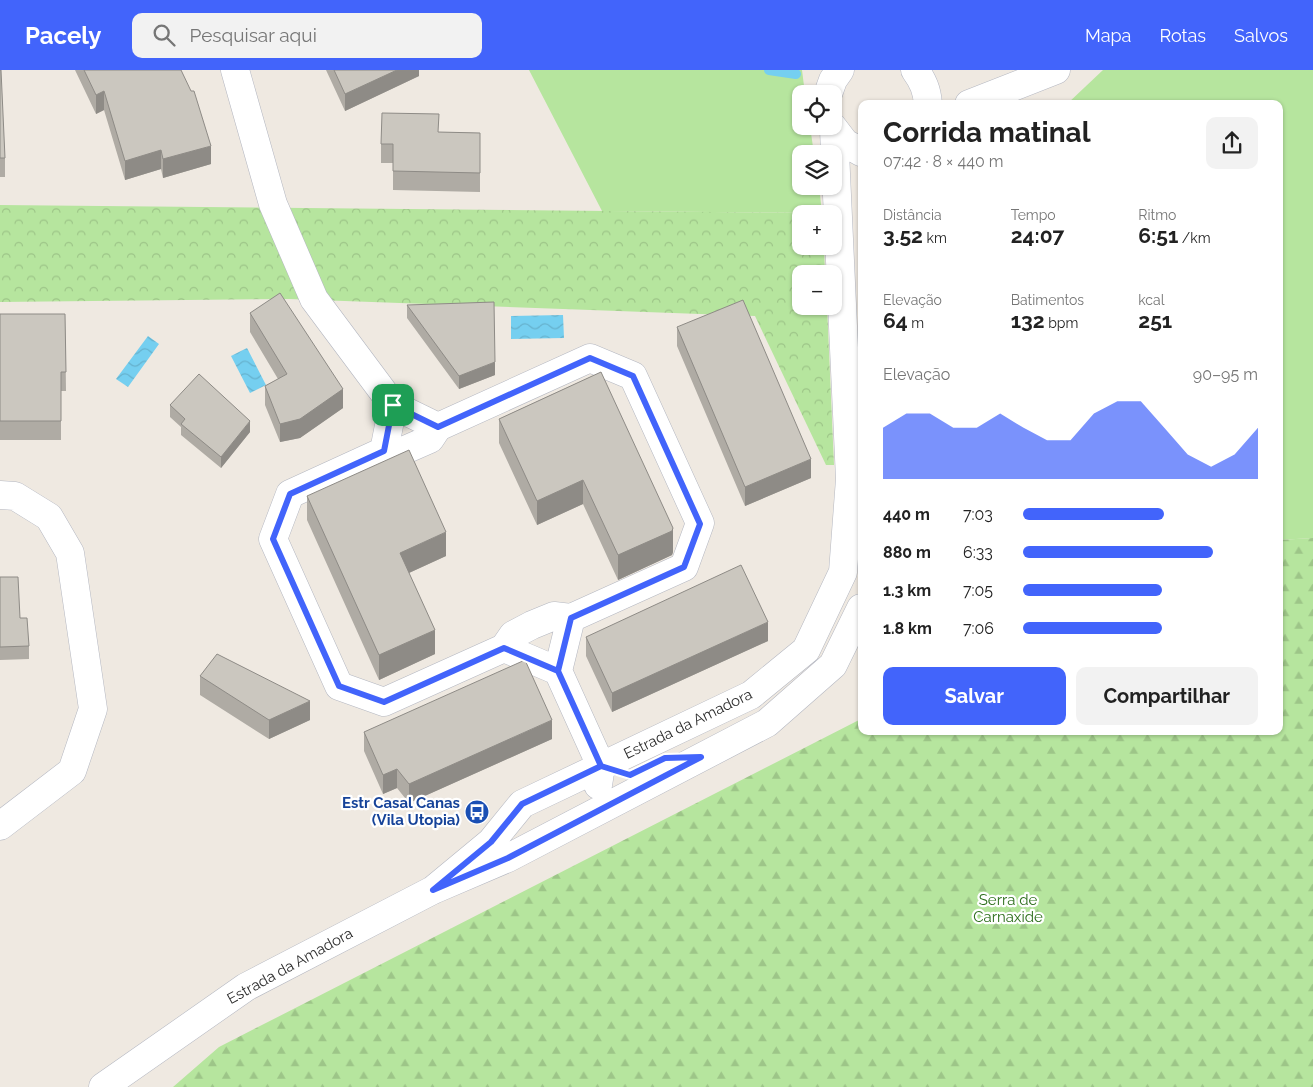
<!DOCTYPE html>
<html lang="pt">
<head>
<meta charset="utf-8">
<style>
	:root { --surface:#fff; --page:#f2f2f2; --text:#222; --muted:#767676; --accent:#4264fb }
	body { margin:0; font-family:Raleway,sans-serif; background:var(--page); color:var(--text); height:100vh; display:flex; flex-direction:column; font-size:19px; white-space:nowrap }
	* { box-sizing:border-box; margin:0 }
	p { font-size:16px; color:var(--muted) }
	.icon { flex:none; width:28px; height:28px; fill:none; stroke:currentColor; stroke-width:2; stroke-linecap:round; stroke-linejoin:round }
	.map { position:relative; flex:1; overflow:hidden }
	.details { position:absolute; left:858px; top:30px; width:425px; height:635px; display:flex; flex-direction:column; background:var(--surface); border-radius:10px; box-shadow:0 1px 4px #0004 }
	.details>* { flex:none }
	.controls { position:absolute; left:792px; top:15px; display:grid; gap:10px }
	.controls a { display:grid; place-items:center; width:50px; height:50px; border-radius:10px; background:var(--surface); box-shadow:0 1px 4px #0004; font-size:25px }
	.pin { position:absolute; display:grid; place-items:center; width:42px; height:42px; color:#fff; margin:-21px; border-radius:10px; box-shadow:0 2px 8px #0006 }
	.round { display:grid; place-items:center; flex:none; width:52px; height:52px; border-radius:10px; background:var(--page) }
	.headline { display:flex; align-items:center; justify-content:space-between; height:85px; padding:0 25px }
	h1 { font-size:28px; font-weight:700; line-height:38px }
	.stats { display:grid; grid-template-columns:repeat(3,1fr); gap:8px; height:85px; padding:5px 25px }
	.stats div { display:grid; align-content:center }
	.stats b { font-size:21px; font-weight:700 }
	.stats small { font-size:14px; font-weight:400 }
	.stats p { font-size:14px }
	.chart { height:140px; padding:10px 25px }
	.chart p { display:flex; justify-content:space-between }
	.chart svg { width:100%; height:90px; margin-top:5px; fill:var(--accent); opacity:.7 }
	.action { display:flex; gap:10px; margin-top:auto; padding:10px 25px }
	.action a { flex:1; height:58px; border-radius:10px; background:var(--accent); color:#fff; font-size:20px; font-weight:700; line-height:58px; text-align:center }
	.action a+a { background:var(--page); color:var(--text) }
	ul { padding:0 25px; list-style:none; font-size:16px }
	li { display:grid; grid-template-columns:80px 60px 1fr; align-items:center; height:38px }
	li i { height:12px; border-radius:6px; background:var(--accent) }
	header { display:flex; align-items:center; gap:30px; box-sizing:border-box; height:70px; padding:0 25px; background:var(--accent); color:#fff }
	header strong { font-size:24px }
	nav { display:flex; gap:28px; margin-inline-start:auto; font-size:18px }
	.search { width:350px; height:45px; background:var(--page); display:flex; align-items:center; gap:12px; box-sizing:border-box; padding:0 18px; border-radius:10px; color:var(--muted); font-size:19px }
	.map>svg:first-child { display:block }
	.grass { fill:#b6e59e }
	.forest { fill:url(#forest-firs) }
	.park { fill:url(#park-crowns) }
	.water { fill:url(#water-waves) }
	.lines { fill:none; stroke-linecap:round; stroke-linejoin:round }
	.stream { stroke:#75cff0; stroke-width:10 }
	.minor-casing { stroke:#b4b7c1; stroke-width:29 }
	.minor { stroke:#fff; stroke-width:28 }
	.wall { fill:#afaba4 }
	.shaded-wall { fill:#8e8b86 }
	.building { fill:#cbc7bf; stroke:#8e8b86 }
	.route-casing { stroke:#fff; stroke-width:10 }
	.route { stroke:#4264fb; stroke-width:6 }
	.labels { text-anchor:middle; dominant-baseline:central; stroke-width:4.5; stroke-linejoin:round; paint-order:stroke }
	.street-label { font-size:15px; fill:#2e2e2e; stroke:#fff }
	.transit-label { font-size:15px; font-weight:bold; fill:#164399; stroke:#fff; text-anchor:end }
	.park-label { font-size:15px; fill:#2c6e1b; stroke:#fff }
</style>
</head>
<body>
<header>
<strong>Pacely</strong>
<div class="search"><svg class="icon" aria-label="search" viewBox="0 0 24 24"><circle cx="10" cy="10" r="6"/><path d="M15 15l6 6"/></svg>Pesquisar aqui</div>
<nav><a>Mapa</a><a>Rotas</a><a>Salvos</a></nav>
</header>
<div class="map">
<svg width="1313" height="1017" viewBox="0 0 1313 1017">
	<defs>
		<pattern id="forest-firs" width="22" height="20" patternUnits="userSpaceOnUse" patternTransform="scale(1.25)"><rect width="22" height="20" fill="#b6e59e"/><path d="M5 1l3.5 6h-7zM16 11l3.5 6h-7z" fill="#9dc588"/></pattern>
		<pattern id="park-crowns" width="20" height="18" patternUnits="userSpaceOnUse" patternTransform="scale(1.25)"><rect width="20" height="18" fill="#b6e59e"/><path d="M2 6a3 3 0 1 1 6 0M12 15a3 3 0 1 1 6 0" fill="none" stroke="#9dc588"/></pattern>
		<pattern id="water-waves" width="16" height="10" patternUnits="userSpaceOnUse" patternTransform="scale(1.25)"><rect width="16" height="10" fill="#75cff0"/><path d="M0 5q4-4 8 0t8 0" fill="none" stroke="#66b2ce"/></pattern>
	</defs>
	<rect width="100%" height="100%" fill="#efe9e1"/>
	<path class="grass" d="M529,0H802L805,24H801V56H810L814,84H801V116H819L822,143L602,141Z
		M1103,0H1313V468L1279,470V34H1067Z"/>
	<path class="forest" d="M1313,468V1017H173L219,977L859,650L861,647V661H1279V470Z"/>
	<path class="park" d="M0,135L822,143L801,144V176H824L825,204H801V236H827L834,395H826L755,246L289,229L0,232Z"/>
	<path class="water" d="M563,245L564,268L511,269V246Z
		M148,266L159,274L128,317L116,309Z
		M247,278L266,315L250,323L231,286Z"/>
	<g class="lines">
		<path class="stream" d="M769,0L796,4"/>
		<defs>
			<path id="minor" d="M235,0L273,134L314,229L393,335L438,357
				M915,0C923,11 927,20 928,34
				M828,24L833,10L840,0
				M969,34L1056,0
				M832,56L845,73L861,82
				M590,288L633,306L700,453L684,497L571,548L554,546L532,555L513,565L504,578L384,632L339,616L273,469L290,424L384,381L398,383L430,369L438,357Z
				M384,381L393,335
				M0,425L15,426L49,447L70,483L93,639L72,701L0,756
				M571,548L558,601L601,696L598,715
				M504,578L558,601
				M433,820L491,772L522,734L751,625L806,580L843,502L850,409L834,60
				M103,1017L246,917L433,820L508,788L767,653L833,595L861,538"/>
		</defs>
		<use href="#minor" class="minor-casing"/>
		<use href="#minor" class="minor"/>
	</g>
	<path class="wall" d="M0,0L5,88V107H0Z
		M75,0H181L211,94L163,108L161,99L125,110L104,40L96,44Z
		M326,0H419V6L345,41Z
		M439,62L480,63V122L393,120V93H381V74Z
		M407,235L495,305L459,319L407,248Z
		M250,243L343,338L300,368L280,372L265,335V316L278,309L250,262Z
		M0,244H65L66,321H61V370H0Z
		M677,257L811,408L745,436L677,276Z
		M601,302L673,482L672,485L618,510L583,434L537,455L499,373V349Z
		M170,335L250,362L221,398L181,365V357L170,347Z
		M307,426L446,486L409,503L435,584L379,610L307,450Z
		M0,507L20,548L29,576V589L0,590Z
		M586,567L768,571L612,642L586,586Z
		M200,606L310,650L269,669L200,625Z
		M364,662L552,669L409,733L397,718L383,724L364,681Z"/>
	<path class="shaded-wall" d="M397,0H419V6L345,41V24Z
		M104,21V40L96,44V25Z
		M211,76V94L163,108V89Z
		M161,80V99L125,110V91Z
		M495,292V305L459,319V306Z
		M343,319V338L300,368L280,372V354Z
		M250,351V362L221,398V387Z
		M811,389V408L745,436V417Z
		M583,410V434L537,455V431Z
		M673,458V482L672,485L618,510V485Z
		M446,462V486L400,507V483Z
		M768,552V571L612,642V623Z
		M435,560V584L379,610V585Z
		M310,631V650L269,669V650Z
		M552,650V669L409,733V714Z
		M397,699V718L383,724V705Z"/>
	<path class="building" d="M0,0H1L5,88H0Z
		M84,0H181L191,21H194L211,76L163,89L161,80L125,91L104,21L96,25Z
		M334,0H397L345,24Z
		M382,43L439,44L438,62L480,63V103L393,101V74H381Z
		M280,223L343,319L300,349L280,354L265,316L287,304L250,243Z
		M743,230L811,389L745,417L677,257Z
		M494,232L495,292L459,306L407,235Z
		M0,244H65L66,302H61V351H0Z
		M601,302L673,458L672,461L618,485L583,410L537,431L499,349Z
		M199,304L250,351L221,387L181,354L185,349L170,335Z
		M409,380L446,462L400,483L435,560L379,585L307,426Z
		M741,495L768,552L612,623L586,567Z
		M0,507H18L20,548H27L29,576L0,577Z
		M217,584L310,631L269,650L200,606Z
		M525,590L552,650L409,714L397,699L383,705L364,662Z"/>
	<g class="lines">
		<defs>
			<path id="route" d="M393,335L384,381L290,424L273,469L339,616L384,632L504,578L558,601L601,696L522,734L491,772L433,820L508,788L701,687L665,688L630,705L601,696L558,601L571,548L684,497L700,454L633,306L590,288L438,357L393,335"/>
		</defs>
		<use href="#route" class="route-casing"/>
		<use href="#route" class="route"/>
	</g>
	<defs>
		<symbol id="bus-disc" viewBox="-11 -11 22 22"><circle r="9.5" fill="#1a4fb4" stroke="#fff"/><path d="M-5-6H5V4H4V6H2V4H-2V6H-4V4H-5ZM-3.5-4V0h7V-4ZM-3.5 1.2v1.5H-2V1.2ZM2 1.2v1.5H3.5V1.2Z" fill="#fff"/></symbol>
	</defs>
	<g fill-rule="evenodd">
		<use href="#bus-disc" x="463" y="728" width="28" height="28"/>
	</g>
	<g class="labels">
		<g class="street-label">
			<text transform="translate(688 654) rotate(-26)">Estrada da Amadora</text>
			<text transform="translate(290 896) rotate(-29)">Estrada da Amadora</text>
		</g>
		<g class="transit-label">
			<text x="460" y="733">Estr Casal Canas<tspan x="460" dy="17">(Vila Utopia)</tspan></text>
		</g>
		<g class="park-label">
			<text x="1008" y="830">Serra de<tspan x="1008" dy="17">Carnaxide</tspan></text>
		</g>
	</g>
</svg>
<div class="controls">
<a><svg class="icon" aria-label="locate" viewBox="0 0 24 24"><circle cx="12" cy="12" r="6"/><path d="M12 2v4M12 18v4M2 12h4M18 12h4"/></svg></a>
<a><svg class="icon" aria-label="layers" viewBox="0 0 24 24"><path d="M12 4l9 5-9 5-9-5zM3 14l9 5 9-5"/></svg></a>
<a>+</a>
<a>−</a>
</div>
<div class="pin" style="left:393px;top:335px;background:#1e9e55"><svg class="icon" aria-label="arrive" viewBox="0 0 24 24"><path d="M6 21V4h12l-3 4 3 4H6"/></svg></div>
<section class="details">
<div class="headline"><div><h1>Corrida matinal</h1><p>07:42 · 8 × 440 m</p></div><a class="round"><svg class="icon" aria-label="share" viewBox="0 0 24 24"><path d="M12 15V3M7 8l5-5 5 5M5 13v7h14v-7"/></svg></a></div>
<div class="stats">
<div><p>Distância</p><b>3.52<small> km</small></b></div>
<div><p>Tempo</p><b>24:07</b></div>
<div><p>Ritmo</p><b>6:51<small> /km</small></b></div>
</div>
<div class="stats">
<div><p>Elevação</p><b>64<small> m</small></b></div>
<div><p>Batimentos</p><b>132<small> bpm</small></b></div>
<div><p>kcal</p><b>251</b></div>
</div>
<div class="chart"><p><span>Elevação</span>90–95 m</p>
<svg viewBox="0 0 160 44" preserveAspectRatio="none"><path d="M0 44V19L10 12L20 12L30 19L40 19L50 12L60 19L70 25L80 25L90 12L100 6L110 6L120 19L130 32L140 38L150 32L160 19V44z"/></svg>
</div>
<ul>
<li><b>440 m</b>7:03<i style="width:60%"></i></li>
<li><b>880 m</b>6:33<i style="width:81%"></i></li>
<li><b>1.3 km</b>7:05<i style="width:59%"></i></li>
<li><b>1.8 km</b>7:06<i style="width:59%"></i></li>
</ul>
<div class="action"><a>Salvar</a><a>Compartilhar</a></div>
</section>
</div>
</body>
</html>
